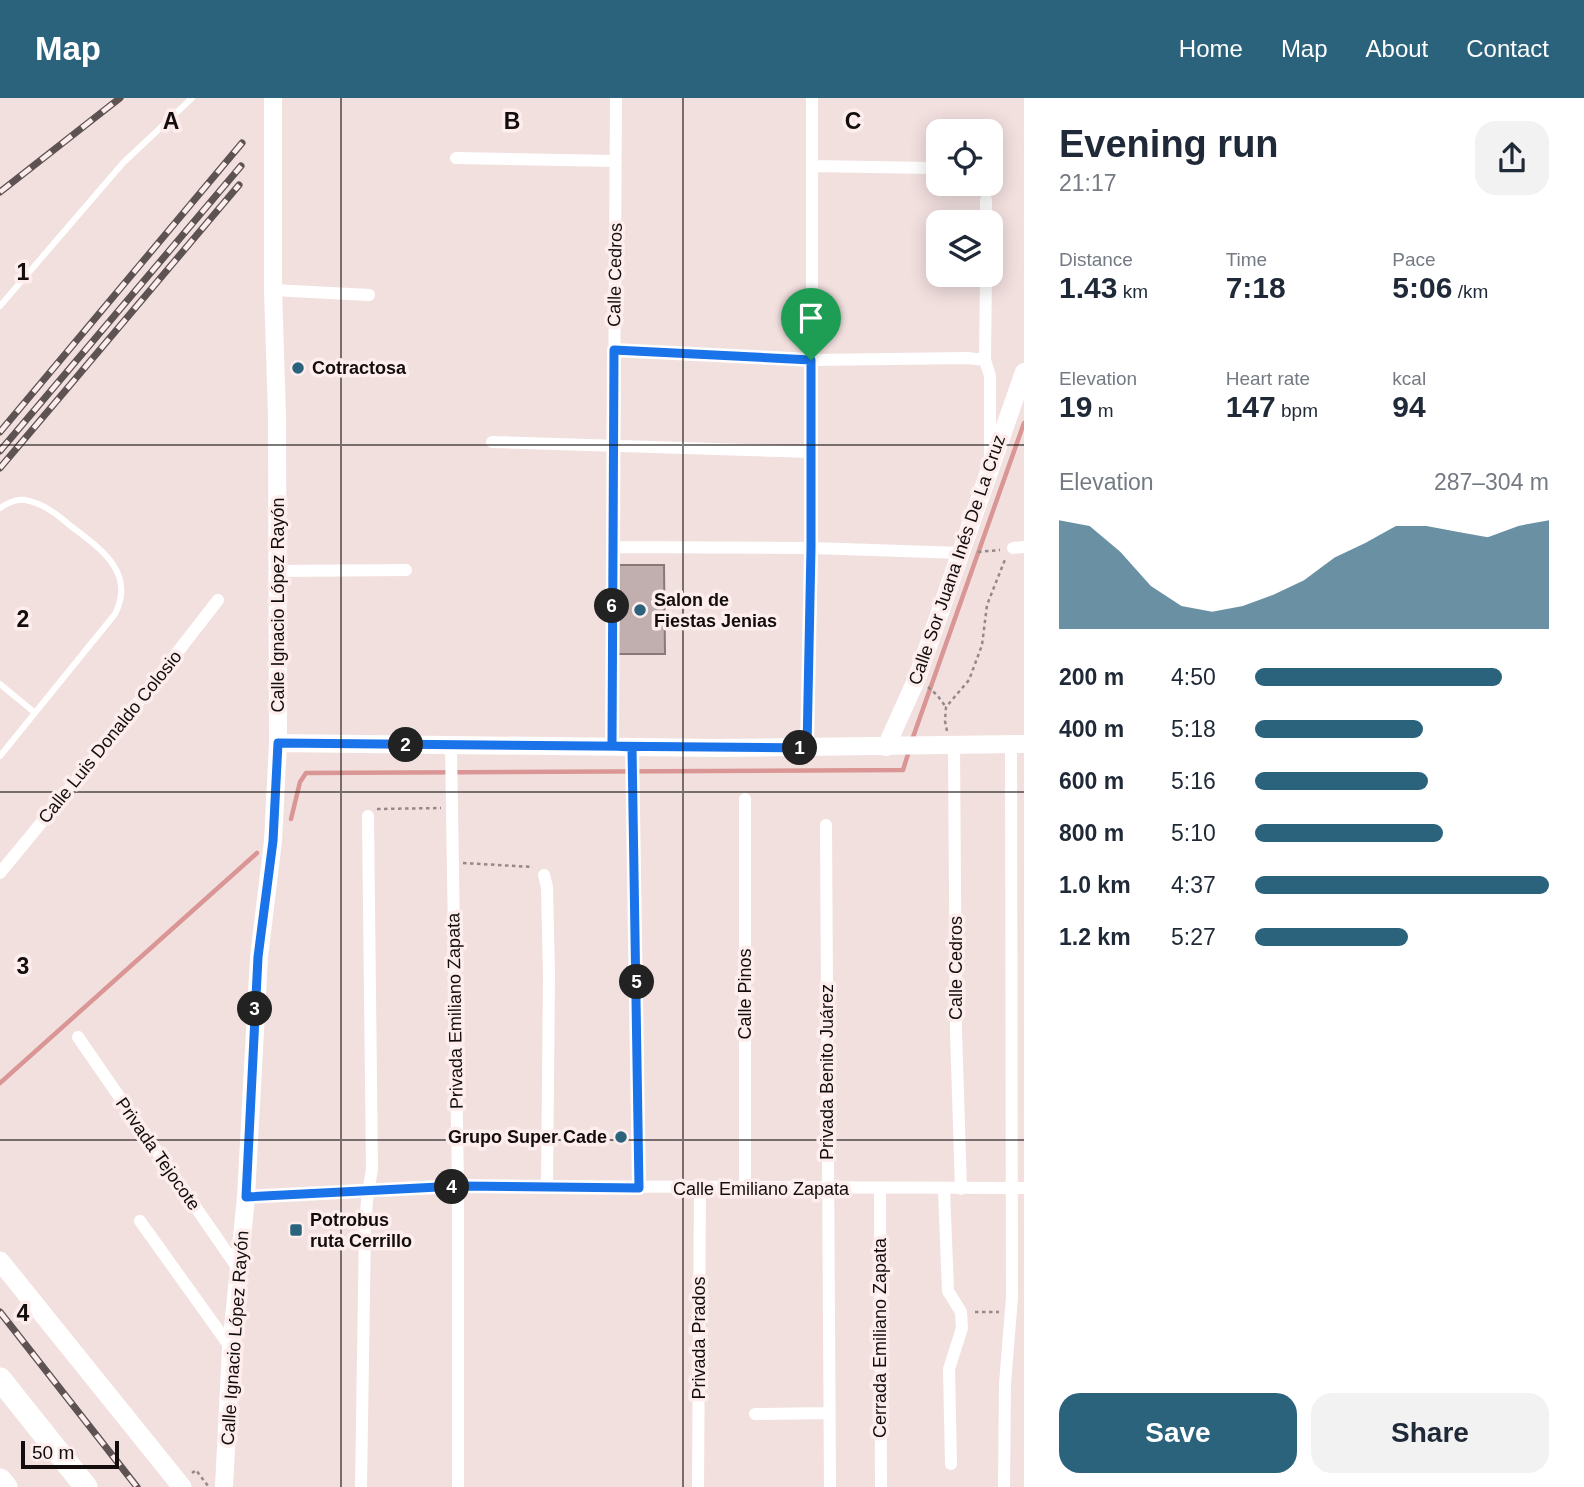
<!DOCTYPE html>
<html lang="en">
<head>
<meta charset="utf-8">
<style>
	:root { --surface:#fff; --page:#f2f2f3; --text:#1f2937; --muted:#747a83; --accent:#2b637d }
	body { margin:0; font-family:Arial,sans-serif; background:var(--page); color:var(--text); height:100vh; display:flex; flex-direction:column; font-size:26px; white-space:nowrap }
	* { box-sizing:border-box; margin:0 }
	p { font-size:23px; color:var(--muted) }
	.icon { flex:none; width:38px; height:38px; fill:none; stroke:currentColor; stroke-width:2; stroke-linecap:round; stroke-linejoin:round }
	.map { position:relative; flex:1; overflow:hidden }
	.details { display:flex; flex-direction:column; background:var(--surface); width:560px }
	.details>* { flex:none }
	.buttons { position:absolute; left:926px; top:21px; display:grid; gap:14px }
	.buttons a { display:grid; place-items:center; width:77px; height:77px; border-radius:14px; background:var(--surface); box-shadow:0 4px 18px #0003; font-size:35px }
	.scale { position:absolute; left:21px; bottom:18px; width:98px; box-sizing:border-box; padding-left:7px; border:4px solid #130e0d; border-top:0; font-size:19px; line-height:24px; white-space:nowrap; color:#130e0d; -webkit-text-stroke:5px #fdeeed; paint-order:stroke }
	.pin { position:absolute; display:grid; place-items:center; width:60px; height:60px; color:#fff; margin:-72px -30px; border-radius:50% 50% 50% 0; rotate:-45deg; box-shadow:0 0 7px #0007 }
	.pin .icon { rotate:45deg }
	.km { position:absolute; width:35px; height:35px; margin:-18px; border-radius:50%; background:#222; color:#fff; font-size:19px; line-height:35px; text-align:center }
	.round { display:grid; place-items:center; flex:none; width:74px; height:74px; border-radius:21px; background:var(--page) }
	.head { display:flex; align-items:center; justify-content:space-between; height:119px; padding:0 35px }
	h1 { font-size:38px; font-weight:600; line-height:52px }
	.metrics { display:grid; grid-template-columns:repeat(3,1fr); gap:10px; height:119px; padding:7px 35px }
	.metrics div { display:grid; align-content:center }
	.metrics b { font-size:30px; font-weight:600 }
	.metrics small { font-size:19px; font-weight:400 }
	.metrics p { font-size:19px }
	.chart { height:196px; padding:14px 35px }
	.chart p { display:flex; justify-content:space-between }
	.chart svg { width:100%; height:126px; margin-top:7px; fill:var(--accent); opacity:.7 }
	.primary-button { display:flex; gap:14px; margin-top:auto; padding:14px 35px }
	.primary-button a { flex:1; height:80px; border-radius:21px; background:var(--accent); color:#fff; font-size:28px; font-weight:600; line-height:80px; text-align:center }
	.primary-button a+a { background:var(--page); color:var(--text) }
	ul { padding:0 35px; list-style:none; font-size:23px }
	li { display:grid; grid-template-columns:112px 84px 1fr; align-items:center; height:52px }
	li i { height:18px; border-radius:9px; background:var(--accent) }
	header { display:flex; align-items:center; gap:42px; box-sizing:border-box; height:98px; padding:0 35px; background:var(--accent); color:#fff }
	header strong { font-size:33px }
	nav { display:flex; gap:38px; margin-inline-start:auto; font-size:24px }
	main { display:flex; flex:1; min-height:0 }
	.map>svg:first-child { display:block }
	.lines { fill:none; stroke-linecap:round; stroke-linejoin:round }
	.stream { stroke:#d99694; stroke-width:4.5 }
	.building { fill:#c0afae; stroke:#887878; stroke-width:2 }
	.path { stroke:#958988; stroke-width:2.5; stroke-dasharray:3.5 3.5; stroke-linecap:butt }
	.lane { stroke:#fff; stroke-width:6 }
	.street { stroke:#fff; stroke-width:12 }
	.secondary { stroke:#fff; stroke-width:18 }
	.primary { stroke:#fff; stroke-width:19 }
	.highway { stroke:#fff; stroke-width:23 }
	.rail-casing { stroke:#5d5352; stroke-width:7 }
	.rail { stroke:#fdeeed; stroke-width:4.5; stroke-dasharray:13; stroke-linecap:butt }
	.route-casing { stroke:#fff; stroke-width:14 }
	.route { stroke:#1a73e8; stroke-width:9 }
	.grid { fill:none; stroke:#130e0d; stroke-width:2; stroke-opacity:0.55 }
	.poi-dot { fill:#2b637d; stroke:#fdeeed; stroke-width:2.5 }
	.labels { text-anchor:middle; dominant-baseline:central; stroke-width:7; stroke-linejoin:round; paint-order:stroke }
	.street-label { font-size:18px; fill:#130e0d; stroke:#fdeeed }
	.poi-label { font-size:18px; font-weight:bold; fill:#130e0d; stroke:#fdeeed; text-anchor:start }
	.grid-label { font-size:23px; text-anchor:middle; font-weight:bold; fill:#130e0d; stroke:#fdeeed; stroke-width:7; stroke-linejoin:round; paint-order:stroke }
</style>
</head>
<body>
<header>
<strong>Map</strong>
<nav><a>Home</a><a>Map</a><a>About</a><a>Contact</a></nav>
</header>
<main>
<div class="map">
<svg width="1024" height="1389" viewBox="0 0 1024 1389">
	<rect width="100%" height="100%" fill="#f2e0df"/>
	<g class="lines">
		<path class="stream" d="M912,642L1024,325
			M291,721L300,684L306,675L903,672L909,653
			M0,985L257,755"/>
	</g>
	<path class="building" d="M618,467H664L665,556H614Z"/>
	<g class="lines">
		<path class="path" d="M978,454L1000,452
			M928,589L937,597L946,609
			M947,633L945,623L946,609L969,582L982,547L987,507L1006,459
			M377,711L441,710
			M463,765L533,769
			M975,1214H999
			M192,1375L196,1372L208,1388"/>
		<path class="lane" d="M0,208L123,65L192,0
			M0,410C8,405 15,401 25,402C43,405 58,417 72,429C101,451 136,475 115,516L0,658
			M0,586L34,614"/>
		<path class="street" d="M456,60L616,63
			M812,68L932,70
			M986,124V102
			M986,177L985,262L990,278V360
			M273,192L369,197
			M614,252L812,262L967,260L985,262
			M492,344L812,354
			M612,449L812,450L962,455
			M1013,450L1024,449
			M278,473L406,472
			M451,648L458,1088V1389
			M612,648L616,0
			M632,649L639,1090
			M954,649L956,933L961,1091
			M807,650L812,450V0
			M826,727L830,1389
			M0,775L106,646L218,502
			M544,777L547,789L549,877L547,1089
			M78,939L239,1172
			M745,1090V701
			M880,1091L881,1389
			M944,1091L948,1193L961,1214L962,1230L949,1271L951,1366
			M246,1099L458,1088L1024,1090
			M140,1123L231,1250
			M755,1316L829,1315
			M361,1389L365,1130L367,1102L372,1071L368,718
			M698,1389L700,1090
			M1004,1389L1005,1286L1012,1199L1011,646"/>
		<path class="secondary" d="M278,645L718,650L1024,646
			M886,649L917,580L1024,274
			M224,1389L231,1250L246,1099L259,859L273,743L278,645L277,318L273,192V0"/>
		<path class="primary" d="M0,1163L182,1389"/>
		<path class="highway" d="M0,1281L86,1389
			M0,1382L6,1389"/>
		<defs>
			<path id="rail" d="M0,94L120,0
				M0,334L242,45
				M0,353L241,68
				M0,370L239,87
				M0,1214L137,1389"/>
		</defs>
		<use href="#rail" class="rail-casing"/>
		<use href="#rail" class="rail"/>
	</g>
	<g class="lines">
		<defs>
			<path id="route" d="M811,262V450L807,650C631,650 455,648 278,645L273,743L258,859L246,1099L458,1088L639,1090L632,649L612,648L614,252L811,262"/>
		</defs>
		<use href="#route" class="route-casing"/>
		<use href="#route" class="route"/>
	</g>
	<path class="grid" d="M341,0V1389M683,0V1389M0,347H1024M0,694H1024M0,1042H1024"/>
	<g class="poi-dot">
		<circle cx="298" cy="270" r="7"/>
		<circle cx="640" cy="512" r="7"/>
		<circle cx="621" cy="1039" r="7"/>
		<rect x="289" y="1125" width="14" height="14" rx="3.5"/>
	</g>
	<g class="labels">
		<g class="street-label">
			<text transform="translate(615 177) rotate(-89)">Calle Cedros</text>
			<text transform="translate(957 462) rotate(-71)">Calle Sor Juana Inés De La Cruz</text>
			<text transform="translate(278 507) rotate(-90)">Calle Ignacio López Rayón</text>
			<text transform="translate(110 639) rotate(-51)">Calle Luis Donaldo Colosio</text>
			<text transform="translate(956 870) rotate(-90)">Calle Cedros</text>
			<text transform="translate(745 896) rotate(-90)">Calle Pinos</text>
			<text transform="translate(455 913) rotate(-91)">Privada Emiliano Zapata</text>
			<text transform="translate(827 974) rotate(-90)">Privada Benito Juárez</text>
			<text transform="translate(158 1056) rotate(55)">Privada Tejocote</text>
			<text x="761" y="1091">Calle Emiliano Zapata</text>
			<text transform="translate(235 1240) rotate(-86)">Calle Ignacio López Rayón</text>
			<text transform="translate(699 1240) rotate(-90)">Privada Prados</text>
			<text transform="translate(880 1240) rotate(-90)">Cerrada Emiliano Zapata</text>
		</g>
		<g class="poi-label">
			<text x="312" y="270">Cotractosa</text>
			<text x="654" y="502">Salon de<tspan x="654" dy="21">Fiestas Jenias</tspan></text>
			<text x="607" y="1039" text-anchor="end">Grupo Super Cade</text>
			<text x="310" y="1122">Potrobus<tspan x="310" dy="21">ruta Cerrillo</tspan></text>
		</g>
	</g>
	<g class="grid-label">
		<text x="171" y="31">A</text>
		<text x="512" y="31">B</text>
		<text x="853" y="31">C</text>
		<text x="23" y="182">1</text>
		<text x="23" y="529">2</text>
		<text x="23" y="876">3</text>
		<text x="23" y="1223">4</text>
	</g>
</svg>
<div class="buttons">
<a><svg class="icon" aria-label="locate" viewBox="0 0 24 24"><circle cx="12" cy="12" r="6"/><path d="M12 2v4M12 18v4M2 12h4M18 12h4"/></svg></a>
<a><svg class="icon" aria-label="layers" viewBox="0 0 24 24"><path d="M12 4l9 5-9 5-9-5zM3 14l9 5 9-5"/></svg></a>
</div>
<div class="scale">50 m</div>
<div class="pin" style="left:811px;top:262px;background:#1e9e55"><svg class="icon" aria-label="arrive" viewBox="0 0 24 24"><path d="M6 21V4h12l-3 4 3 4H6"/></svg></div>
<b class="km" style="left:800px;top:650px">1</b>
<b class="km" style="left:406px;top:647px">2</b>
<b class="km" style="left:255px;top:911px">3</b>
<b class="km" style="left:452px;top:1089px">4</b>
<b class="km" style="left:637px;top:884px">5</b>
<b class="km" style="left:612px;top:508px">6</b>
</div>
<section class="details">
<div class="head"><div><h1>Evening run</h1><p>21:17</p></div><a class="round"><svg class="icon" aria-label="share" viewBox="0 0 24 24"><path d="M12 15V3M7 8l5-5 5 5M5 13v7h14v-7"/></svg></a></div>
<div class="metrics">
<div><p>Distance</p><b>1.43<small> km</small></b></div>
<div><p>Time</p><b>7:18</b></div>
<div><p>Pace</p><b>5:06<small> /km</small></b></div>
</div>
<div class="metrics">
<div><p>Elevation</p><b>19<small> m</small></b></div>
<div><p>Heart rate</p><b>147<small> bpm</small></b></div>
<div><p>kcal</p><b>94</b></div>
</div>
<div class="chart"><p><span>Elevation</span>287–304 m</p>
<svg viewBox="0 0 160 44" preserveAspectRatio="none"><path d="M0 44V6L10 8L20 17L30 29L40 36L50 38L60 36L70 32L80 27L90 19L100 14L110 8L120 8L130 10L140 12L150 8L160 6V44z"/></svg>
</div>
<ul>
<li><b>200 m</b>4:50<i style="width:84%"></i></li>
<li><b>400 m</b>5:18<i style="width:57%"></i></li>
<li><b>600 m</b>5:16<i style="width:59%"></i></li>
<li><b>800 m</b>5:10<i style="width:64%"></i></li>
<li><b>1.0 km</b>4:37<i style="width:100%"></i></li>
<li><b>1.2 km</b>5:27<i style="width:52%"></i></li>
</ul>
<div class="primary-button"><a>Save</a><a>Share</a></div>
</section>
</main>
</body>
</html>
